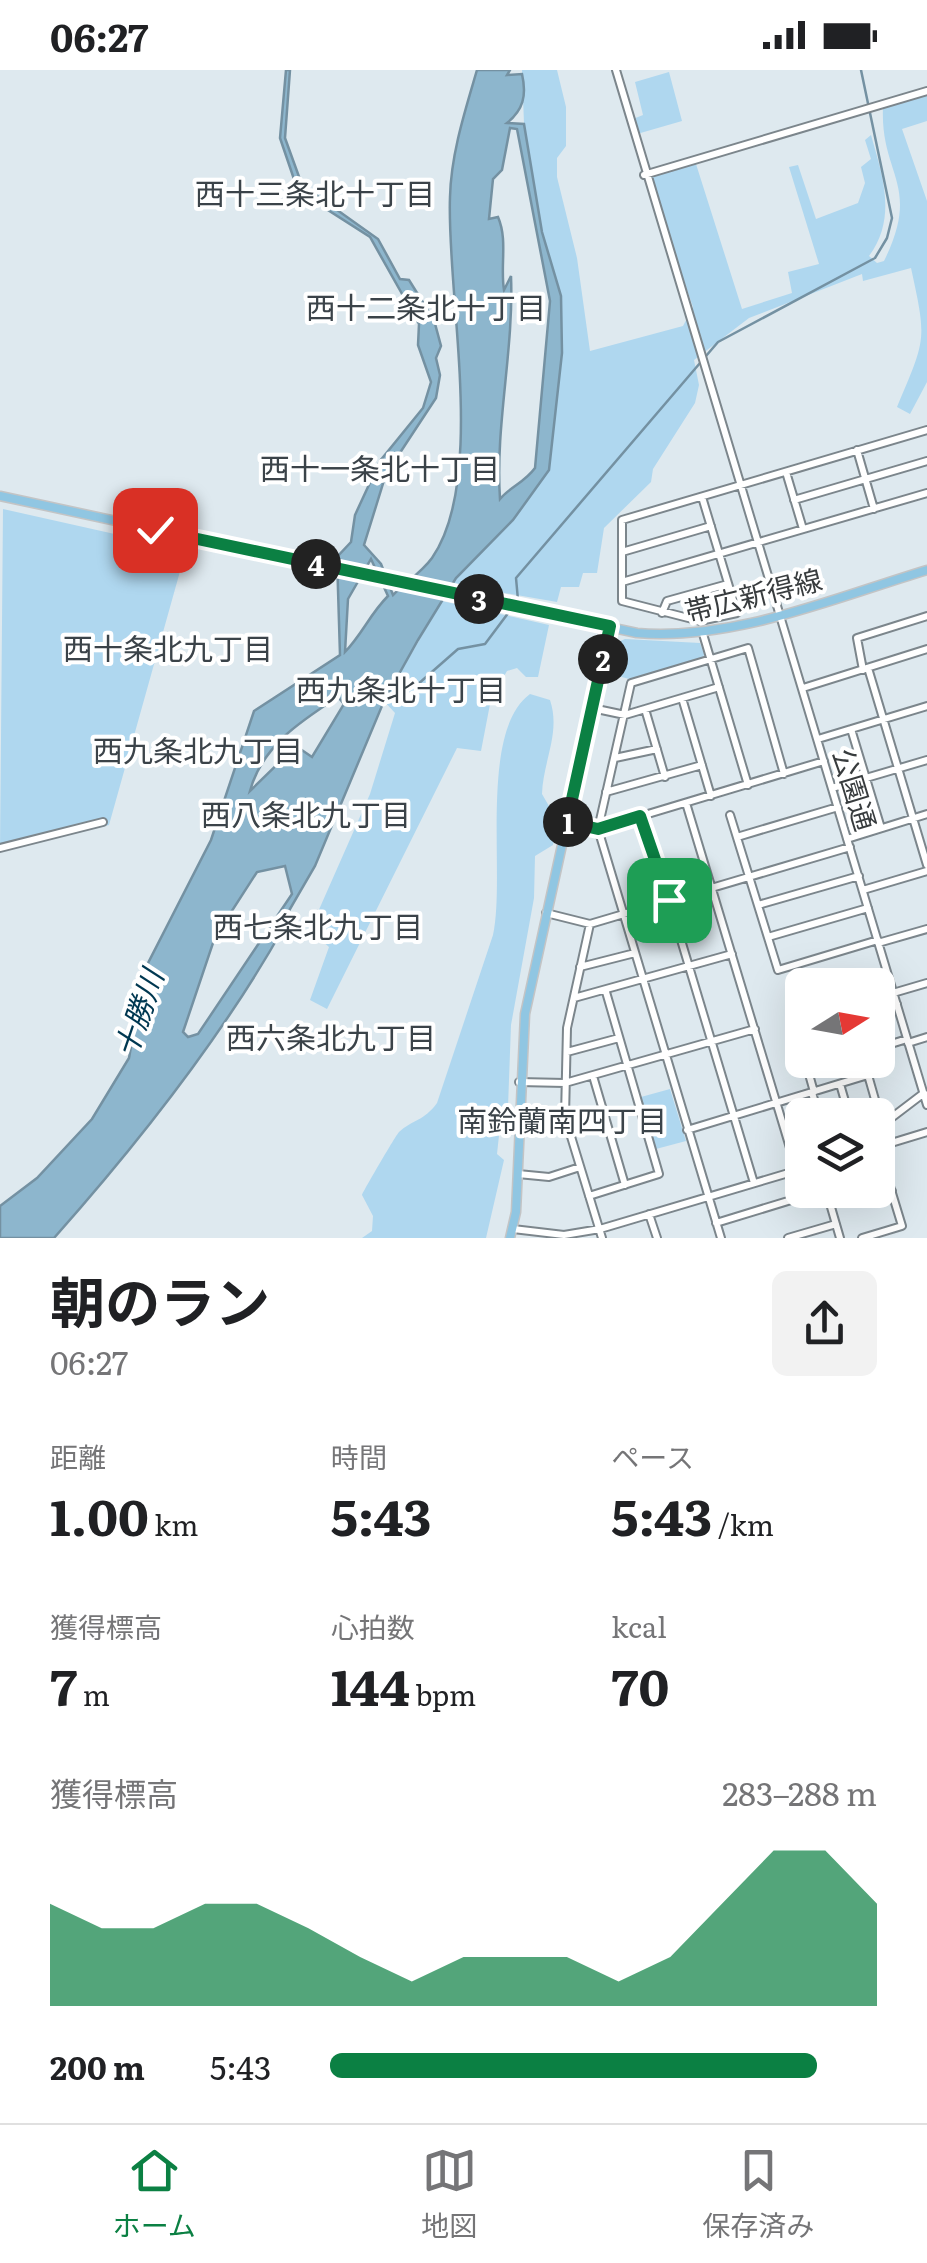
<!DOCTYPE html>
<html lang="ja">
<head>
<meta charset="utf-8">
<style>
	:root { --surface:#fff; --page:#f2f2f2; --text:#202124; --muted:#757577; --line:#e0e0e0; --accent:#0b8043 }
	body { margin:0; font-family:Literata,"Noto Sans JP",serif; background:var(--page); color:var(--text); height:100vh; display:flex; flex-direction:column; font-size:38px; white-space:nowrap }
	* { box-sizing:border-box; margin:0 }
	p { font-size:32px; color:var(--muted) }
	.icon { flex:none; width:55px; height:55px; fill:none; stroke:currentColor; stroke-width:2; stroke-linecap:round; stroke-linejoin:round }
	.map { position:relative; height:1168px; overflow:hidden }
	.details { display:flex; flex-direction:column; background:var(--surface); flex:1 }
	.details>* { flex:none }
	.needle { width:65px; rotate:79deg }
	.controls { position:absolute; left:785px; top:898px; display:grid; gap:20px }
	.controls a { display:grid; place-items:center; width:110px; height:110px; border-radius:15px; background:var(--surface); box-shadow:0 10px 40px #0002; font-size:50px }
	.pin { position:absolute; display:grid; place-items:center; width:85px; height:85px; color:#fff; margin:-42px; border-radius:20px; box-shadow:0 5px 15px #0006 }
	.km { position:absolute; width:50px; height:50px; margin:-25px; border-radius:50%; background:#222; color:#fff; font-size:28px; line-height:50px; text-align:center }
	.round { display:grid; place-items:center; flex:none; width:105px; height:105px; border-radius:15px; background:var(--page) }
	.summary { display:flex; align-items:center; justify-content:space-between; height:170px; padding:0 50px }
	h1 { font-size:55px; font-weight:700; line-height:75px }
	.metrics { display:grid; grid-template-columns:repeat(3,1fr); gap:15px; height:170px; padding:10px 50px }
	.metrics div { display:grid; align-content:center }
	.metrics b { font-size:50px; font-weight:700 }
	.metrics small { font-size:28px; font-weight:400 }
	.metrics p { font-size:28px }
	.chart { height:280px; padding:20px 50px }
	.chart p { display:flex; justify-content:space-between }
	.chart svg { width:100%; height:180px; margin-top:10px; fill:var(--accent); opacity:.7 }
	ul { padding:0 50px; list-style:none; font-size:32px }
	li { display:grid; grid-template-columns:160px 120px 1fr; align-items:center; height:75px }
	li i { height:25px; border-radius:12px; background:var(--accent) }
	.status { display:flex; justify-content:space-between; align-items:center; height:70px; padding:0 50px; background:var(--surface); direction:ltr }
	.status svg { height:28px; fill:currentColor }
	.tabs { display:flex; justify-content:space-around; align-items:center; height:140px; border-top:2px solid var(--line); background:var(--surface); font-size:28px; color:var(--muted) }
	.tabs a { display:grid; justify-items:center; gap:5px }
	.tabs .selected { color:var(--accent) }
	.map>svg:first-child { display:block }
	.green { fill:#afd7ef }
	.water { fill:#8db6cd; stroke:#7491a2; stroke-width:2.5; fill-rule:evenodd }
	.lines { fill:none; stroke-linecap:round; stroke-linejoin:round }
	.stream { stroke:#7491a2; stroke-width:2.5 }
	.minor-casing { stroke:#7c868c; stroke-width:10 }
	.major-casing { stroke:#c3c4c5; stroke-width:11 }
	.minor { stroke:#fff; stroke-width:6 }
	.major { stroke:#90c6e2; stroke-width:8 }
	.route-casing { stroke:#fff; stroke-width:20 }
	.route { stroke:#0b8043; stroke-width:12 }
	.labels { text-anchor:middle; dominant-baseline:central; stroke-width:8; stroke-linejoin:round; paint-order:stroke }
	.street-label { font-size:28px; fill:#383c3e; stroke:#fff }
	.neighbourhood-label { font-size:30px; fill:#3b4349; stroke:#fff }
	.water-label { font-size:30px; font-style:italic; fill:#003851; stroke:#fff }
</style>
</head>
<body>
<div class="status"><b>06:27</b><svg viewBox="0 0 49 12"><path d="M0 12V9h3v3zM5 12V6h3v6zM10 12V3h3v9zM15 12V0h3v12zM26 1h20v11H26zM47 4h2v5h-2z"/></svg></div>
<div class="map">
<svg width="927" height="1168" viewBox="0 0 927 1168">
	<rect width="100%" height="100%" fill="#dee9ef"/>
	<path class="green" d="M522,0H557L566,37V76L557,88V107L577,188L590,281L683,256L693,237L650,114L652,107L696,94L742,239L792,223L788,202L819,194L789,97L798,95L816,149L858,133L865,113L861,97L871,89L865,70L871,65C883,107 897,148 869,186L877,193L884,191C922,114 880,106 883,37L927,24V51L902,59L927,131V312L910,344L897,337C926,268 927,271 911,198L863,211L862,204L749,248L694,290L699,315L695,333L653,399L651,412L604,458L597,503H583L579,517H561L557,532L452,514L549,400L561,226L542,162L524,54Z
		M669,2L682,51L637,64L633,49L643,45L635,12Z
		M3,439L186,480L109,755L0,782Z
		M442,531L549,555L538,607H526L517,598L507,601L491,629L481,681L457,678L327,939L310,930L329,877L310,860L370,724L395,643L384,631Z
		M625,569L700,573L704,584L703,589L629,609L611,604L616,573Z
		M530,624L550,630C561,663 543,691 542,724L557,750L553,775L535,786L534,828L511,955L508,1037L501,1047L497,1084L504,1090L486,1168H362L372,1161L373,1146L362,1125C364,1120 396,1065 399,1062C412,1050 424,1051 437,1033L493,865C506,806 478,662 530,624Z
		M670,1019L686,1071L656,1079L641,1027Z"/>
	<path class="water" d="M286,0H290L285,68L302,115L378,169L400,209L409,210L434,250L441,276L436,288L440,305L436,328L386,404L364,475L381,494L393,525C405,513 422,502 432,488C487,409 446,222 450,127C451,84 465,41 477,0H510L507,5L522,4C527,26 523,40 507,53L524,54L542,162L561,226L562,283L549,400L513,450L456,508L418,570L384,631L315,796L283,851L285,855C223,966 141,1070 54,1168H0V1136L37,1108L92,1049L129,988L145,899L211,770L254,641L340,585L337,487L351,472L355,445L380,391L423,338L431,312L418,275L419,254L370,167L298,121L280,68ZM510,58L517,59L550,231L535,398C524,413 511,416 500,429C495,355 514,281 511,206L504,220C500,196 508,170 498,147L489,149L493,109L502,100ZM371,489L388,526C370,544 363,563 345,582L348,529ZM338,627L344,634L312,687L296,676L250,721C262,676 301,651 338,627ZM285,796L292,824L198,964L188,967L183,962L215,867L257,802Z"/>
	<g class="lines">
		<path class="stream" d="M396,609L417,615L458,579L485,574L518,530L516,508L718,272L875,188L887,168L892,148L861,0"/>
		<defs>
			<path id="minor" d="M616,0L927,1035
				M644,105L927,21
				M857,380L874,439
				M786,402L803,459
				M702,427L737,543L700,551L622,531V450L927,360
				M794,430L927,391
				M622,482L711,456
				M622,512L927,423
				M662,543L667,531L728,514
				M703,564L748,715
				M868,598L927,795
				M863,600L857,568L927,546
				M803,618L927,579
				M682,628L711,726
				M592,638L625,645L719,617
				M645,639L665,707
				M851,659L881,758
				M818,669L927,636
				M615,688L657,679
				M832,718L927,690
				M606,722L702,695
				M686,733L797,1101
				M730,745L778,900L878,870
				M640,746L666,831
				M567,752L598,759L824,691
				M737,767L838,737
				M847,769L927,744
				M0,778L103,752
				M863,820L927,801
				M669,830L754,1113
				M758,835L859,806
				M546,843L590,854L850,777
				M590,854L567,958L565,1047L602,1168
				M768,867L868,838
				M878,873L927,859
				M580,897L635,883
				M893,923L927,913
				M574,928L732,884
				M878,940L897,934
				M791,948L802,982
				M908,973L927,967
				M878,978L907,969
				M567,982L619,968
				M805,990L814,1022
				M808,1000L838,990
				M593,1006L625,1115
				M519,1012L565,1013L755,959
				M840,1014L849,1045
				M812,1023L819,1045
				M878,1058L924,1023
				M687,1060L868,1005L882,1054
				M878,1077L927,1062
				M518,1104L549,1107L580,1097
				M826,1120L840,1168
				M859,1120L862,1131L892,1121
				M589,1126L659,1104L606,922
				M649,1144L657,1168
				M716,1153L824,1120
				M513,1159L564,1165L600,1159L802,1099
				M721,1168L598,759L631,613L748,578L784,704
				M788,1168L836,1154
				M862,1168L902,1156L878,1077"/>
			<path id="major" d="M0,426L637,563C734,571 834,528 927,500
				M510,1168L516,1142L525,944L610,556"/>
		</defs>
		<use href="#minor" class="minor-casing"/>
		<use href="#major" class="major-casing"/>
		<use href="#minor" class="minor"/>
		<use href="#major" class="major"/>
	</g>
	<g class="lines">
		<defs>
			<path id="route" d="M155,460L610,556L567,752L598,759L640,746L669,830"/>
		</defs>
		<use href="#route" class="route-casing"/>
		<use href="#route" class="route"/>
	</g>
	<g class="labels">
		<g class="street-label">
			<text transform="translate(753 524) rotate(-14)">帯広新得線</text>
			<text transform="translate(856 719) rotate(73)">公園通</text>
		</g>
		<g class="neighbourhood-label">
			<text x="315" y="122">西十三条北十丁目</text>
			<text x="426" y="236">西十二条北十丁目</text>
			<text x="380" y="397">西十一条北十丁目</text>
			<text x="168" y="577">西十条北九丁目</text>
			<text x="401" y="618">西九条北十丁目</text>
			<text x="198" y="679">西九条北九丁目</text>
			<text x="306" y="743">西八条北九丁目</text>
			<text x="318" y="855">西七条北九丁目</text>
			<text x="331" y="966">西六条北九丁目</text>
			<text x="562" y="1049">南鈴蘭南四丁目</text>
		</g>
		<g class="water-label">
			<text transform="translate(137 943) rotate(-71)">十勝川</text>
		</g>
	</g>
</svg>
<div class="controls">
<a><svg class="needle" viewBox="-14 -14 28 28"><path d="M0-13l5 13h-10z" fill="#e53935"/><path d="M0 13l5-13h-10z" fill="#757577"/></svg></a>
<a><svg class="icon" aria-label="layers" viewBox="0 0 24 24"><path d="M12 4l9 5-9 5-9-5zM3 14l9 5 9-5"/></svg></a>
</div>
<div class="pin" style="left:669px;top:830px;background:#1e9e55"><svg class="icon" aria-label="arrive" viewBox="0 0 24 24"><path d="M6 21V4h12l-3 4 3 4H6"/></svg></div>
<div class="pin" style="left:155px;top:460px;background:#d93025"><svg class="icon" aria-label="check" viewBox="0 0 24 24"><path d="M5 12l5 5 9-10"/></svg></div>
<b class="km" style="left:568px;top:752px">1</b>
<b class="km" style="left:603px;top:589px">2</b>
<b class="km" style="left:479px;top:529px">3</b>
<b class="km" style="left:316px;top:494px">4</b>
</div>
<section class="details">
<div class="summary"><div><h1>朝のラン</h1><p>06:27</p></div><a class="round"><svg class="icon" aria-label="share" viewBox="0 0 24 24"><path d="M12 15V3M7 8l5-5 5 5M5 13v7h14v-7"/></svg></a></div>
<div class="metrics">
<div><p>距離</p><b>1.00<small> km</small></b></div>
<div><p>時間</p><b>5:43</b></div>
<div><p>ペース</p><b>5:43<small> /km</small></b></div>
</div>
<div class="metrics">
<div><p>獲得標高</p><b>7<small> m</small></b></div>
<div><p>心拍数</p><b>144<small> bpm</small></b></div>
<div><p>kcal</p><b>70</b></div>
</div>
<div class="chart"><p><span>獲得標高</span>283–288 m</p>
<svg viewBox="0 0 160 44" preserveAspectRatio="none"><path d="M0 44V19L10 25L20 25L30 19L40 19L50 25L60 32L70 38L80 32L90 32L100 32L110 38L120 32L130 19L140 6L150 6L160 19V44z"/></svg>
</div>
<ul>
<li><b>200 m</b>5:43<i style="width:89%"></i></li>
</ul>
</section>
<nav class="tabs">
<a class="selected"><svg class="icon" aria-label="home" viewBox="0 0 24 24"><path d="M3 11l9-7 9 7M6 9v11h12V9"/></svg>ホーム</a>
<a><svg class="icon" aria-label="map" viewBox="0 0 24 24"><path d="M3 6l6-2 6 2 6-2v14l-6 2-6-2-6 2zM9 4v14M15 6v14"/></svg>地図</a>
<a><svg class="icon" aria-label="saved" viewBox="0 0 24 24"><path d="M7 4h10v16l-5-4-5 4z"/></svg>保存済み</a>
</nav>
</body>
</html>
